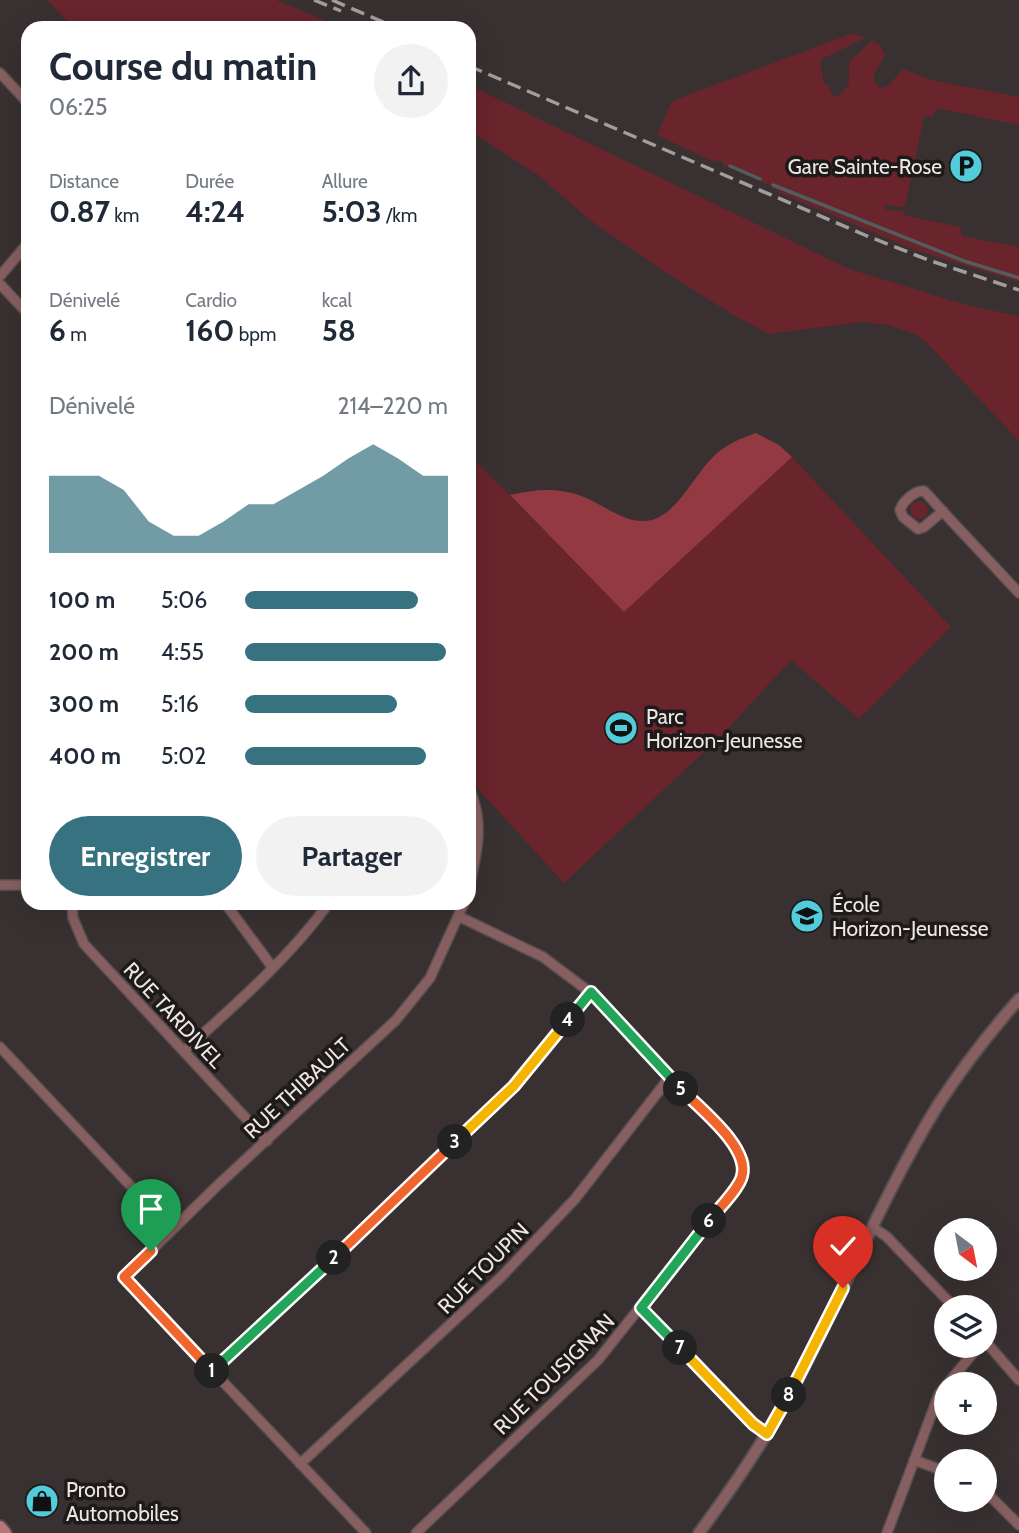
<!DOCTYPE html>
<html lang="fr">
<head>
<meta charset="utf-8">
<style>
	:root { --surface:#fff; --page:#f2f2f3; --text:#1f2937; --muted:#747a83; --accent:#367280 }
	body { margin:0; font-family:Cabin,sans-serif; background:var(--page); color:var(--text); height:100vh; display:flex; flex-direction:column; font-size:26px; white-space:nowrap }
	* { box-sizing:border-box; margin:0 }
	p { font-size:23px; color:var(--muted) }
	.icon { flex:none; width:38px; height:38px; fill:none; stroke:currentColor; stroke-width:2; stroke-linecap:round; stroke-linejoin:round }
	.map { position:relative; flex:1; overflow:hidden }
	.drawer { position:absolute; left:21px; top:21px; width:455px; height:889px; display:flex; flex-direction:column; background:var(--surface); border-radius:21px; box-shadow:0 7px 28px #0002 }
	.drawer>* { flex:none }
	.needle { width:46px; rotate:148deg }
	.buttons { position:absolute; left:934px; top:1218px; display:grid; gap:14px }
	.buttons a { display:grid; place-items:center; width:63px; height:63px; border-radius:50%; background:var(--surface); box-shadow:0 7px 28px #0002; font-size:35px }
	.pin { position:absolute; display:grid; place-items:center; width:60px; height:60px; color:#fff; margin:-72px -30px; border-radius:50% 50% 50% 0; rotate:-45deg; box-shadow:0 0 7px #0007 }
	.pin .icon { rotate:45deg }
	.km { position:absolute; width:35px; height:35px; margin:-18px; border-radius:50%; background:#222; color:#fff; font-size:19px; line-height:35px; text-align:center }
	.round { display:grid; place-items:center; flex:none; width:74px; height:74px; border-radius:37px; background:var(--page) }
	.overview { display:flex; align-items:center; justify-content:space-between; height:119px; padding:0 28px }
	h1 { font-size:38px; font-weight:700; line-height:52px }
	.metrics { display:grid; grid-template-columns:repeat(3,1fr); gap:10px; height:119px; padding:7px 28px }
	.metrics div { display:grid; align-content:center }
	.metrics b { font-size:30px; font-weight:700 }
	.metrics small { font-size:19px; font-weight:400 }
	.metrics p { font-size:19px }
	.chart { height:196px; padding:14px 28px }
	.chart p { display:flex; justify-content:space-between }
	.chart svg { width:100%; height:126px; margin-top:7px; fill:var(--accent); opacity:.7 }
	.primary-button { display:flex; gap:14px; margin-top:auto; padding:14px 28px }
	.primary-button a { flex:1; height:80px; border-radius:42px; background:var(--accent); color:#fff; font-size:28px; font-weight:700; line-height:80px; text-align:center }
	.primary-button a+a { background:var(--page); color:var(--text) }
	ul { padding:0 28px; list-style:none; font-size:23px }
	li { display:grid; grid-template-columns:112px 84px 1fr; align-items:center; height:52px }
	li i { height:18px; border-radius:9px; background:var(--accent) }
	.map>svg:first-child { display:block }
	.green { fill:#69242c }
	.forest { fill:#933942 }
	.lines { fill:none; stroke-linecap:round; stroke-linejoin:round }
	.stream { stroke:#525d5e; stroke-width:3.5 }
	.minor-casing { stroke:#564e4e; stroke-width:12 }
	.tertiary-casing { stroke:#564e4e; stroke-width:14 }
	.secondary-casing { stroke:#564e4e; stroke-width:16 }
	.minor { stroke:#885f60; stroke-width:9 }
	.tertiary { stroke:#885f60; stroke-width:10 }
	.secondary { stroke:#b77678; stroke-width:12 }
	.rail { stroke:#a49d9d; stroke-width:3.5; stroke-dasharray:14 7; stroke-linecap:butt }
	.split-1-casing { stroke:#fff; stroke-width:14 }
	.split-2-casing { stroke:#fff; stroke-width:14 }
	.split-3-casing { stroke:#fff; stroke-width:14 }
	.split-4-casing { stroke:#fff; stroke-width:14 }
	.split-5-casing { stroke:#fff; stroke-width:14 }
	.split-6-casing { stroke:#fff; stroke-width:14 }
	.split-7-casing { stroke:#fff; stroke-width:14 }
	.split-8-casing { stroke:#fff; stroke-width:14 }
	.split-9-casing { stroke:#fff; stroke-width:14 }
	.split-1 { stroke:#f0652b; stroke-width:9 }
	.split-2 { stroke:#22a559; stroke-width:9 }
	.split-3 { stroke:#f0652b; stroke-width:9 }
	.split-4 { stroke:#f5b400; stroke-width:9 }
	.split-5 { stroke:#22a559; stroke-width:9 }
	.split-6 { stroke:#f0652b; stroke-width:9 }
	.split-7 { stroke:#22a559; stroke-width:9 }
	.split-8 { stroke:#f5b400; stroke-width:9 }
	.split-9 { stroke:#f5b400; stroke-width:9 }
	.labels { text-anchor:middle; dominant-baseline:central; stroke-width:7; stroke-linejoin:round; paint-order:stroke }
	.poi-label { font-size:21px; fill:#ece6e6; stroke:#1e1a1a; text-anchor:start }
	.street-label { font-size:21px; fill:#ece6e6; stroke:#1e1a1a }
</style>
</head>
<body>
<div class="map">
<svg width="1019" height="1533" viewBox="0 0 1019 1533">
	<rect width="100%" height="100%" fill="#393131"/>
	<path class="green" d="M47,0H276L343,28H74Z
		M853,33L865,38L822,59L820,63L824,83L829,86L833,97L840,95L849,84V62L872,40L880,45L885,55L874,74V81L880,88L888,86L903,69L931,80L1019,97V125L936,108L933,116H924L905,207L883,205L886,210L904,211V215L960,227L962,236L1019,247V282L915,250L780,193L772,186L723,165L722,161L716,160L714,162L657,135L672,101Z
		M469,85L849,269L970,306L1019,316V441L928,344L915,334L889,325L862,322L769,334L730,313L659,268L590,220L538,175L469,130Z
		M792,457L951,627L859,719L791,660L722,735L564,883L469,779V461L482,467L624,612Z
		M910 510a9 9 0 1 1 18 0a9 9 0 1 1-18 0Z"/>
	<path class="forest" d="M756,433L779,445L792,457L624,612L510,495C537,489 558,487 584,497C606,506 630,528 655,519C679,510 695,474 714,456C725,445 741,438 756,433Z"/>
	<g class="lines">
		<path class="stream" d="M730,166L760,179
			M773,185L964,261L1019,278"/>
		<defs>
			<path id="minor" d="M0,73L28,103
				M0,276L28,243
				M0,284L28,314
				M943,511L924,527L918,529L903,517L900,510C903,501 915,490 924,491L928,495L946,515L1019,593
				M469,788C485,822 477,853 469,888
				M0,885H28
				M72,903L73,918L84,944L267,1141
				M225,903L273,968
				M0,1047L172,1230
				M184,1051C235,1005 288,959 329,903
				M872,1227L886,1236L954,1307
				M641,1308L753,1424L767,1434
				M985,1341L1019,1380
				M213,1372L514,1086L591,993
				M914,1460L947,1472
				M300,1464L501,1277L575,1199L669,1078
				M985,1491L1019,1525
				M366,1533L124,1277L218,1185L396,1020L430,978L464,903
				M416,1533L598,1360L742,1179L744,1162L735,1144L591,993L543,957L458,916
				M887,1533L939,1394L979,1346"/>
			<path id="tertiary" d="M699,1533C731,1490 761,1446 787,1399C840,1303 880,1199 938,1105C962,1068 990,1032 1019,999"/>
			<path id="secondary" d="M0,1527L5,1533"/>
		</defs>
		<use href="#minor" class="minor-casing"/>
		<use href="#tertiary" class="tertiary-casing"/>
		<use href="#secondary" class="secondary-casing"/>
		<use href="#minor" class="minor"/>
		<use href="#tertiary" class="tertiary"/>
		<use href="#secondary" class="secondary"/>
		<path class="rail" d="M314,0L341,11
			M332,0L397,28
			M469,66L867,236L931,261L1019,290"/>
	</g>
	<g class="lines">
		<defs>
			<path id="split-1" d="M151,1251L124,1277L212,1371"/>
			<path id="split-2" d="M212,1371L334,1258"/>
			<path id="split-3" d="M334,1258L455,1142"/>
			<path id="split-4" d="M455,1142L514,1086L568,1020"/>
			<path id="split-5" d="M568,1020L591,992L681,1089"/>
			<path id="split-6" d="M681,1089C700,1109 750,1147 742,1176C739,1189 717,1210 709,1221"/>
			<path id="split-7" d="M680,1348L641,1308L709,1221"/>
			<path id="split-8" d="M680,1348L753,1424L767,1434L789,1395"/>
			<path id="split-9" d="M789,1395L843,1288"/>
		</defs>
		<use href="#split-1" class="split-1-casing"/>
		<use href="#split-2" class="split-2-casing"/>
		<use href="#split-3" class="split-3-casing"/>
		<use href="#split-4" class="split-4-casing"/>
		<use href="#split-5" class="split-5-casing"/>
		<use href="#split-6" class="split-6-casing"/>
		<use href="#split-7" class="split-7-casing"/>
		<use href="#split-8" class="split-8-casing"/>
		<use href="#split-9" class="split-9-casing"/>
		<use href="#split-1" class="split-1"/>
		<use href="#split-2" class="split-2"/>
		<use href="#split-3" class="split-3"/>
		<use href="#split-4" class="split-4"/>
		<use href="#split-5" class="split-5"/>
		<use href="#split-6" class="split-6"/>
		<use href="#split-7" class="split-7"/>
		<use href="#split-8" class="split-8"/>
		<use href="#split-9" class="split-9"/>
	</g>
	<defs>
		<symbol id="parking-disc" viewBox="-11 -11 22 22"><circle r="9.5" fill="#52cbda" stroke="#1e1a1a"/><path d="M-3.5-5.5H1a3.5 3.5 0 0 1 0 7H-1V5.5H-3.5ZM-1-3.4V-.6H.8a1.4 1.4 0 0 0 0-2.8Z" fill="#111"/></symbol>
		<symbol id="stadium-disc" viewBox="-11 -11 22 22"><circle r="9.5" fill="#52cbda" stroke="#1e1a1a"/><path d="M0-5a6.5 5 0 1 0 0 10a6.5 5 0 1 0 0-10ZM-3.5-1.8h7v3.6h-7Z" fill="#111"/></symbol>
		<symbol id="school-disc" viewBox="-11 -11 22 22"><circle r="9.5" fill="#52cbda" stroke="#1e1a1a"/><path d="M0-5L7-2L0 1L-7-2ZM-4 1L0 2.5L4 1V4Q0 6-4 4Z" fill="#111"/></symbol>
		<symbol id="shop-disc" viewBox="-11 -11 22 22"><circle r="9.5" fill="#52cbda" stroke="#1e1a1a"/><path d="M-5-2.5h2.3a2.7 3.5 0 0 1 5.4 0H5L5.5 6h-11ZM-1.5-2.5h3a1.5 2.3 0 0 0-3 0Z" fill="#111"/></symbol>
	</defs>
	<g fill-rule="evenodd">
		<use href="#parking-disc" x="947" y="147" width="38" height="38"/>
		<use href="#stadium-disc" x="602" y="709" width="38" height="38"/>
		<use href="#school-disc" x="788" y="897" width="38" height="38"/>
		<use href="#shop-disc" x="23" y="1482" width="38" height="38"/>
	</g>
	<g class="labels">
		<g class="poi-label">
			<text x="942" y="166" text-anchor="end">Gare Sainte-Rose</text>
			<text x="646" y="716">Parc<tspan x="646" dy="24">Horizon-Jeunesse</tspan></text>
			<text x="832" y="904">École<tspan x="832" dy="24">Horizon-Jeunesse</tspan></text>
			<text x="66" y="1489">Pronto<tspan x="66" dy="24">Automobiles</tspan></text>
		</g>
		<g class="street-label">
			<text transform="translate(174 1015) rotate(47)">RUE TARDIVEL</text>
			<text transform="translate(297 1088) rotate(-43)">RUE THIBAULT</text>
			<text transform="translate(483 1268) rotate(-45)">RUE TOUPIN</text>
			<text transform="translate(554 1374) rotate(-45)">RUE TOUSIGNAN</text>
		</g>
	</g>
</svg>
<div class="buttons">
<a><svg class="needle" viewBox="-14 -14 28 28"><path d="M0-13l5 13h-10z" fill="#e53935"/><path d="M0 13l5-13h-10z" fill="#747a83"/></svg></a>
<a><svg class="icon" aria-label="layers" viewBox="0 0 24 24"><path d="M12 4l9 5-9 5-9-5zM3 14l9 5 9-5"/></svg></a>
<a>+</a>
<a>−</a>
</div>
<div class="pin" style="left:151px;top:1251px;background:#1e9e55"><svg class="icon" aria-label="arrive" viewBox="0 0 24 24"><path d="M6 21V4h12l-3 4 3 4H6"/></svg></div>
<div class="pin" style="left:843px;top:1288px;background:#d93025"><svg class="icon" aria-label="check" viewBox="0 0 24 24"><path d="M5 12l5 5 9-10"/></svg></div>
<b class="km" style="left:212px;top:1371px">1</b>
<b class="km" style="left:334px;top:1258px">2</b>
<b class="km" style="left:455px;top:1142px">3</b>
<b class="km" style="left:568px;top:1020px">4</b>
<b class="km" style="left:681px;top:1089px">5</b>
<b class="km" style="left:709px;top:1221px">6</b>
<b class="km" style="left:680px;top:1348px">7</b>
<b class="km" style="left:789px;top:1395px">8</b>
<section class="drawer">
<div class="overview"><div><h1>Course du matin</h1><p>06:25</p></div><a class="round"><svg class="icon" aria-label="share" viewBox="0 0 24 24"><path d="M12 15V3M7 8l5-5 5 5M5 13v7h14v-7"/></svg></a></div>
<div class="metrics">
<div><p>Distance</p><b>0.87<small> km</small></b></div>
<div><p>Durée</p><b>4:24</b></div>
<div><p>Allure</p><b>5:03<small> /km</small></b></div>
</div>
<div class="metrics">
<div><p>Dénivelé</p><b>6<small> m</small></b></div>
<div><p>Cardio</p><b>160<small> bpm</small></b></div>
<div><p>kcal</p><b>58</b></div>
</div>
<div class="chart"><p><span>Dénivelé</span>214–220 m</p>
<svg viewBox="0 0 160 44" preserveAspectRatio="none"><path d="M0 44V17L10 17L20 17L30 22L40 33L50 38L60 38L70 33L80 27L90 27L100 22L110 17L120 11L130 6L140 11L150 17L160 17V44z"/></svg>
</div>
<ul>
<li><b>100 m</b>5:06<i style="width:85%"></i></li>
<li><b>200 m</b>4:55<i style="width:99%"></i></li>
<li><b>300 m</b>5:16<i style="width:75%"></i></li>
<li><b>400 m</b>5:02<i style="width:89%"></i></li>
</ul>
<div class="primary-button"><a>Enregistrer</a><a>Partager</a></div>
</section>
</div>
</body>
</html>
